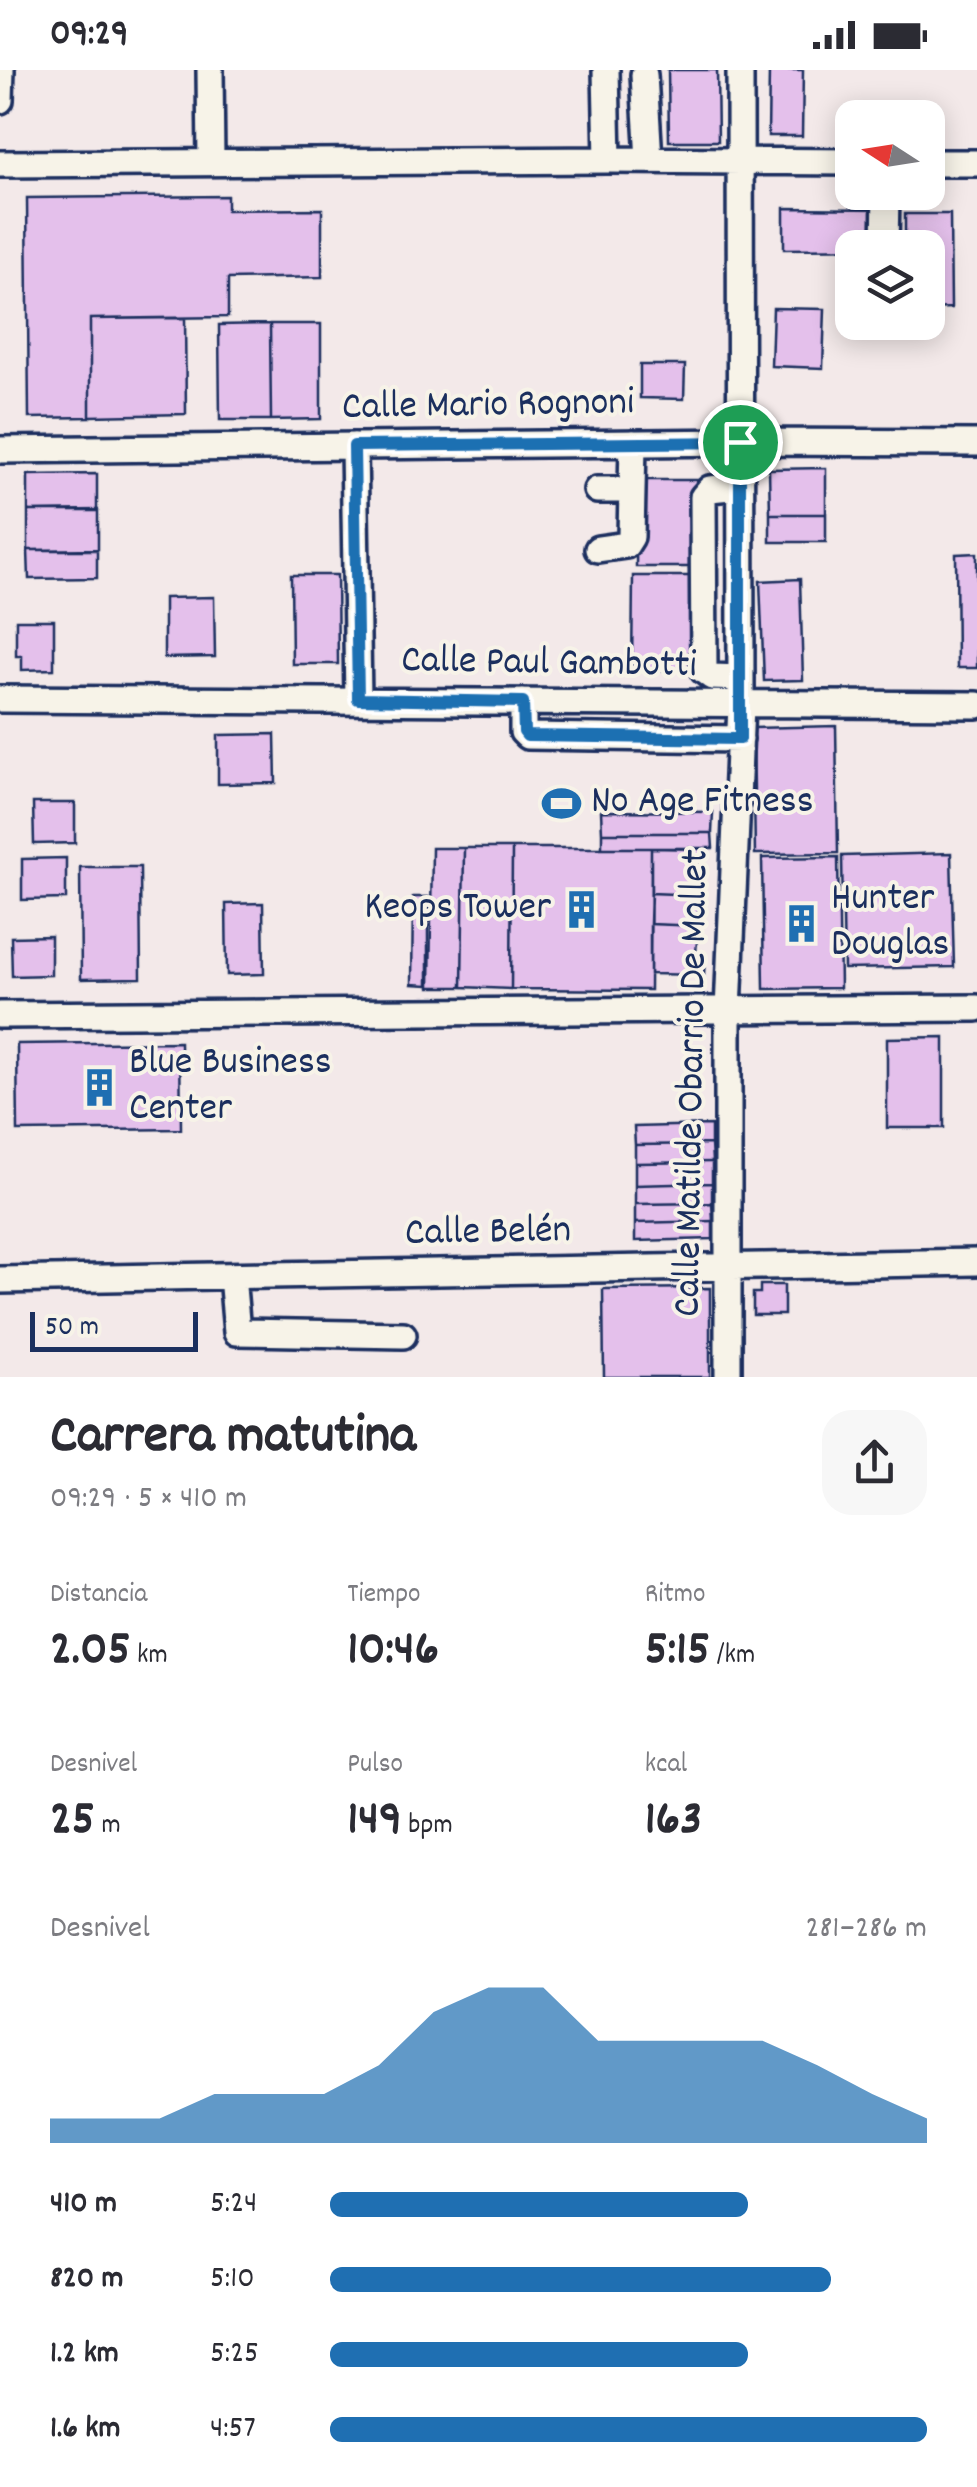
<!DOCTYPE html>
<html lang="es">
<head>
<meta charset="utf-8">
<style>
	:root { --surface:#fff; --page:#f7f7f7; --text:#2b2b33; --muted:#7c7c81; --accent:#1f6fb2 }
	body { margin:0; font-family:Dekko,sans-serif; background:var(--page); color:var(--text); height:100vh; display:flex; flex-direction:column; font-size:38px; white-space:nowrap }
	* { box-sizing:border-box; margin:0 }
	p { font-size:32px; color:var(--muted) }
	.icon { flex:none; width:55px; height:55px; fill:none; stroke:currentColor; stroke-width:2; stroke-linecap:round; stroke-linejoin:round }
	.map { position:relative; height:1307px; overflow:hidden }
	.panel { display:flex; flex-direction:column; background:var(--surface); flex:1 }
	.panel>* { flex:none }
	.needle { width:65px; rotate:282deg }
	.tools { position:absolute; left:835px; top:30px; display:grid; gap:20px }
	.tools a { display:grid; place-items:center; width:110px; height:110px; border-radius:20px; background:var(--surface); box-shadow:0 5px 25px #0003; font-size:50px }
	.scale { position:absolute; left:30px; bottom:25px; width:168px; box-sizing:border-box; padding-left:10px; border:5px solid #1b2f5e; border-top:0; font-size:28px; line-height:35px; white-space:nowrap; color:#1b2f5e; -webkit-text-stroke:8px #f7f3e8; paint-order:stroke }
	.pin { position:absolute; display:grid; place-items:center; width:85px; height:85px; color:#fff; margin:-42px; border:5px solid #fff; border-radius:50%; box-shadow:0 2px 10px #0007 }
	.round { display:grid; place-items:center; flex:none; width:105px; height:105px; border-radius:30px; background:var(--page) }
	.headline { display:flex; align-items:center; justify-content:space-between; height:170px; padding:0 50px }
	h1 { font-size:55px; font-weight:800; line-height:75px }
	.figures { display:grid; grid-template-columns:repeat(3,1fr); gap:15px; height:170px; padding:10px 50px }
	.figures div { display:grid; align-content:center }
	.figures b { font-size:50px; font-weight:800 }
	.figures small { font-size:28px; font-weight:400 }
	.figures p { font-size:28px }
	.chart { height:280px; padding:20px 50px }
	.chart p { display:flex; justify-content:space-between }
	.chart svg { width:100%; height:180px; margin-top:10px; fill:var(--accent); opacity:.7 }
	ul { padding:0 50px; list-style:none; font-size:32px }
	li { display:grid; grid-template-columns:160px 120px 1fr; align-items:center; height:75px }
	li i { height:25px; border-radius:12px; background:var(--accent) }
	.status { display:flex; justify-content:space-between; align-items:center; height:70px; padding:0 50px; background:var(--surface); direction:ltr }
	.status svg { height:28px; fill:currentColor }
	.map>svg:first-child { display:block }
	.building { fill:#e4c0eb; stroke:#1b2f5e; stroke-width:2.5 }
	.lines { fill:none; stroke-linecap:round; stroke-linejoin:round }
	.minor-casing { stroke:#1b2f5e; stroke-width:32 }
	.minor { stroke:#f7f3e8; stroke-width:25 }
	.route-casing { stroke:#fff; stroke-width:20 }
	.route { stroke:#1f6fb2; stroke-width:12 }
	.labels { text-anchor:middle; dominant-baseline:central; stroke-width:8; stroke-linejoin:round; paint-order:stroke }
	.street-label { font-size:40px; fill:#1b2f5e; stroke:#f7f3e8 }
	.poi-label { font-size:40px; fill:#1b2f5e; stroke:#f7f3e8; text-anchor:start }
</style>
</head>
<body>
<div class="status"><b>09:29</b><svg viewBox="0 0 49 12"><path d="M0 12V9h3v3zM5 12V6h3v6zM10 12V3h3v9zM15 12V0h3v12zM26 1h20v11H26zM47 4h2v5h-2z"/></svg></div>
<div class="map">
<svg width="977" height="1307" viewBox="0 0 977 1307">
	<rect width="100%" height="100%" fill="#f3e9e9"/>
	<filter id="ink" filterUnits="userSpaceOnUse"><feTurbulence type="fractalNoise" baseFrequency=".01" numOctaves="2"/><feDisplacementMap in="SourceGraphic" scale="20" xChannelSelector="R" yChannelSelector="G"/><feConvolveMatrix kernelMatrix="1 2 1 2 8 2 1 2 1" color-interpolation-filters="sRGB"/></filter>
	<g filter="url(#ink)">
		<path class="building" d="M668,0H717L718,71H669Z
			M769,0H803L802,66H768Z
			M227,126V140L322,139V207L228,209V247L90,249V347L29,348L27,128Z
			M784,138L881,139L880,178L784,179Z
			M905,144H950L951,238L928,239V178H905Z
			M773,238L825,239L823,298L771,296Z
			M185,248L186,344L90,346V249Z
			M270,254H321V349L271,350Z
			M270,254L271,350H220L219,255Z
			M640,295H685L684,329L640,328Z
			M826,398V444H770L769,399Z
			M97,404V441H28V405Z
			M637,410H699L698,497H636Z
			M98,440V479L28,480V441Z
			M770,444H826V472H770Z
			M28,480H97V508L29,509Z
			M977,483V598H957L956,484Z
			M291,505H337L338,594H292Z
			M633,506H695L694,600H632Z
			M800,509L803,610L764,611L760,511Z
			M214,527L215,587L164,588V528Z
			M16,550H54V599L22,600V586H16Z
			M836,656L838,783L755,784L753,658Z
			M275,664L276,713L218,714V665Z
			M33,733H75V773L34,774Z
			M601,741L713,742L712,763H602Z
			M602,763H712L713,778H602Z
			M432,778H464L462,917H430Z
			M464,778H512L511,919L462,917Z
			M512,778H651L650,920L511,919Z
			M651,778L702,779L699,825L651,823Z
			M951,783L954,897L844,899L842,786Z
			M838,787L840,918L764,919L762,788Z
			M66,788V829L22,830V789Z
			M80,797H140L141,908L81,909Z
			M651,823L699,825L698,856L650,854Z
			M413,827H428V915L412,914Z
			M263,833L264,904L227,905L226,834Z
			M650,854L698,856L696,884H705L704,905L650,904Z
			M51,866V905L12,906L11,867Z
			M944,967V1058H887V968Z
			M180,972L181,1059L18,1061L17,974Z
			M711,1055V1074L635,1075L634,1057Z
			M711,1074L712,1092L635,1093V1075Z
			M712,1092V1113L635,1115V1093Z
			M712,1113V1133L635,1134V1115Z
			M712,1133L713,1151L635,1153V1134Z
			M713,1151V1169L635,1171V1153Z
			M760,1215H784V1245H753V1223H760Z
			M710,1218V1307H604L603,1219Z"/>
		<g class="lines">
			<defs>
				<path id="minor" d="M210,0L211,92
					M606,0L608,90
					M644,5L649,90
					M0,30L1,0
					M928,93H977
					M0,94L608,90L852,92
					M885,178L886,122
					M354,376L358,629
					M0,380L739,372L977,373
					M740,416L710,419L703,427L704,601L712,607L741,608
					M597,420H632
					M598,479L626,475L631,467L633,373
					M0,629L977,635
					M523,632V662L527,666L740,669
					M0,945L977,938
					M232,1206L237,1262L403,1265
					M0,1210L977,1192
					M728,1307V941L741,635L740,0"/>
			</defs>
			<use href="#minor" class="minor-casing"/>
			<use href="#minor" class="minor"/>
		</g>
	</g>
	<g class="lines" filter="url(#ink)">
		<defs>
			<path id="route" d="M740,372V669L527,666L524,662L523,632L358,629L354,376Z"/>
		</defs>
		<use href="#route" class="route-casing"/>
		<use href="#route" class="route"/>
	</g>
	<defs>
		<symbol id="stadium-bare" viewBox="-9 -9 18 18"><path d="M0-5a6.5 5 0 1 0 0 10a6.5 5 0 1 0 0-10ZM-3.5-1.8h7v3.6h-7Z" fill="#1f6fb2" stroke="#f7f3e8" stroke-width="2.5" paint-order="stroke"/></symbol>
		<symbol id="building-bare" viewBox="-9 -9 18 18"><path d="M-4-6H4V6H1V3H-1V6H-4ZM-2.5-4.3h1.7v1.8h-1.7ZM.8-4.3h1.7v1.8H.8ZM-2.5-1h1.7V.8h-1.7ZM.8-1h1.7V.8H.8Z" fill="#1f6fb2" stroke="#f7f3e8" stroke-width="2.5" paint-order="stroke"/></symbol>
	</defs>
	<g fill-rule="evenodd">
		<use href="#stadium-bare" x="534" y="706" width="55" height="55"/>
		<use href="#building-bare" x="554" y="812" width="55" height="55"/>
		<use href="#building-bare" x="774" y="826" width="55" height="55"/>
		<use href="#building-bare" x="72" y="990" width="55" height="55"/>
	</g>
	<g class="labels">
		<g class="street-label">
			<text transform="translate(488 337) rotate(-1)">Calle Mario Rognoni</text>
			<text transform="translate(549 595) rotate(1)">Calle Paul Gambotti</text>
			<text transform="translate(694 1013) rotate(-89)">Calle Matilde Obarrio De Mallet</text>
			<text transform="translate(488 1164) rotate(-1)">Calle Belén</text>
		</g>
		<g class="poi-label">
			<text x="591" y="733">No Age Fitness</text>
			<text x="831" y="830">Hunter<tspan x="831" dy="46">Douglas</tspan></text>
			<text x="551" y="839" text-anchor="end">Keops Tower</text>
			<text x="129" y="994">Blue Business<tspan x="129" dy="46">Center</tspan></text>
		</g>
	</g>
</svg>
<div class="tools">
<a><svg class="needle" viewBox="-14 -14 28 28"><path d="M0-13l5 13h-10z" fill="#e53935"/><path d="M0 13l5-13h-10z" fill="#7c7c81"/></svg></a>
<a><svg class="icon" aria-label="layers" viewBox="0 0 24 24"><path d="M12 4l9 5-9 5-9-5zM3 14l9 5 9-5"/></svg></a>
</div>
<div class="scale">50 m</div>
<div class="pin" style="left:740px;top:372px;background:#1e9e55"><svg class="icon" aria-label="arrive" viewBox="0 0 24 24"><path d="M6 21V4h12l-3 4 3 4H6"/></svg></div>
</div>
<section class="panel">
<div class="headline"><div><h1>Carrera matutina</h1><p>09:29 · 5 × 410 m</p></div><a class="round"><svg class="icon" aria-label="share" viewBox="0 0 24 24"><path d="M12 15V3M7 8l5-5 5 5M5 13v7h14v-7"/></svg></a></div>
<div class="figures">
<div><p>Distancia</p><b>2.05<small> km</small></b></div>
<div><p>Tiempo</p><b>10:46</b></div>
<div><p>Ritmo</p><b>5:15<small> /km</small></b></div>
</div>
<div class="figures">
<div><p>Desnivel</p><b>25<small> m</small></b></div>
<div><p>Pulso</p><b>149<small> bpm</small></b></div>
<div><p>kcal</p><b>163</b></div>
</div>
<div class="chart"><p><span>Desnivel</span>281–286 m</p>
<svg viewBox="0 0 160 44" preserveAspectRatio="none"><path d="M0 44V38L10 38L20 38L30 32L40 32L50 32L60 25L70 12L80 6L90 6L100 19L110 19L120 19L130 19L140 25L150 32L160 38V44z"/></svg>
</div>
<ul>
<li><b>410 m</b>5:24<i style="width:70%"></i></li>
<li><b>820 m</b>5:10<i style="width:84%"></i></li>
<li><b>1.2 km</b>5:25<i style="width:70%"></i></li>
<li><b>1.6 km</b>4:57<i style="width:100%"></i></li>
</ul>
</section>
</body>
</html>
